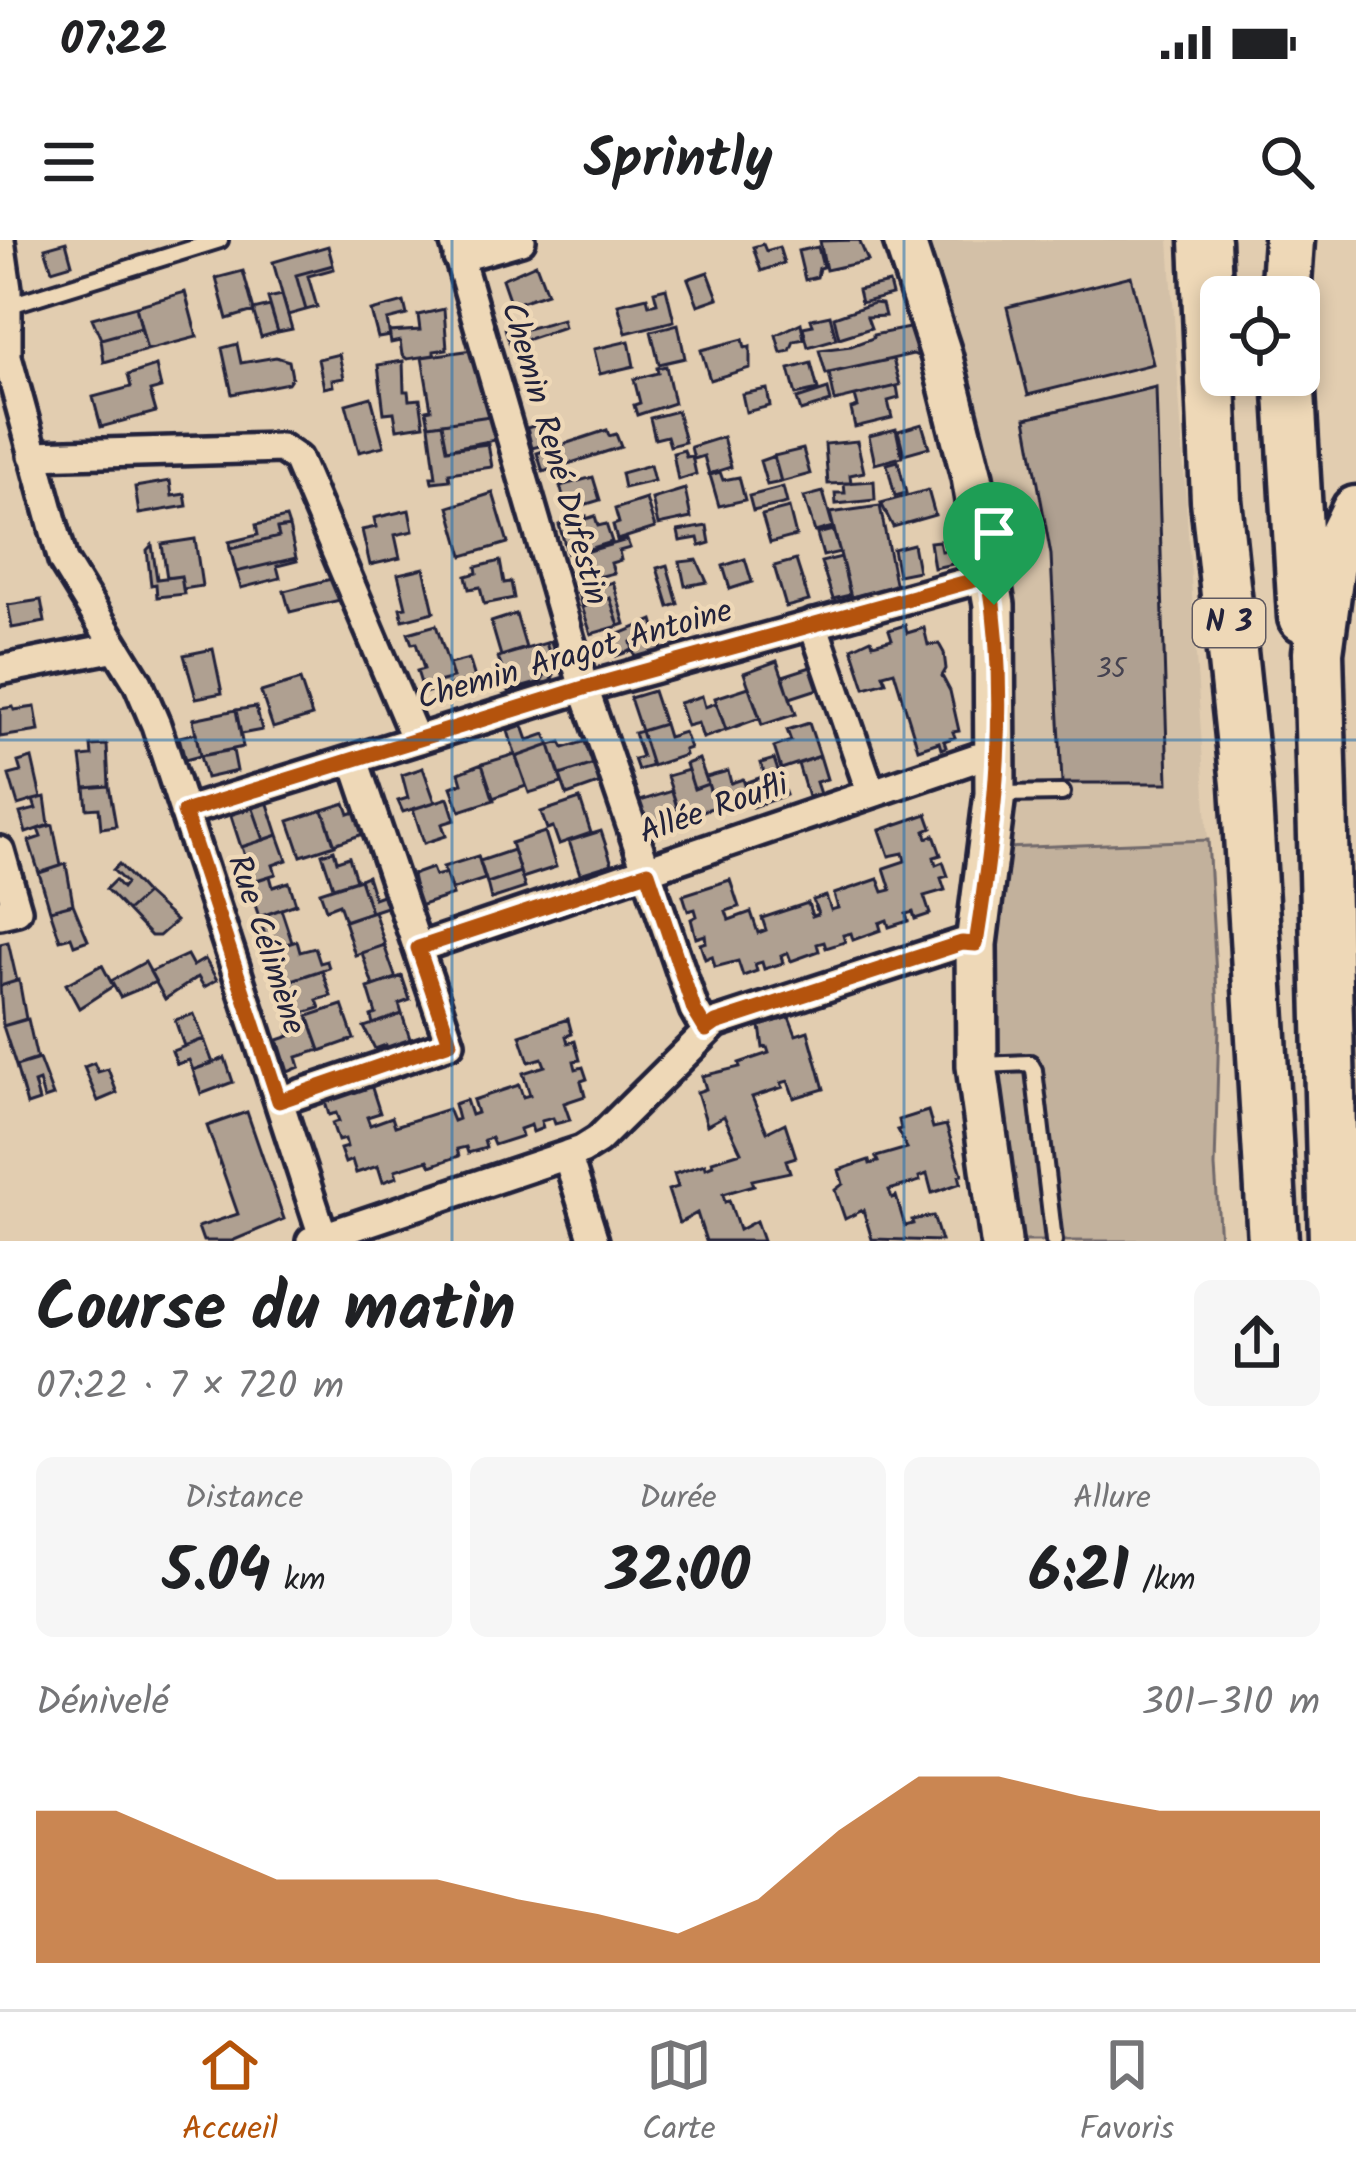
<!DOCTYPE html>
<html lang="fr">
<head>
<meta charset="utf-8">
<style>
	:root { --surface:#fff; --page:#f6f6f6; --text:#202124; --muted:#757577; --line:#e0e0e0; --accent:#b45309 }
	body { margin:0; font-family:Kalam,sans-serif; background:var(--page); color:var(--text); height:100vh; display:flex; flex-direction:column; font-size:45px; white-space:nowrap }
	* { box-sizing:border-box; margin:0 }
	p { font-size:39px; color:var(--muted) }
	.icon { flex:none; width:66px; height:66px; fill:none; stroke:currentColor; stroke-width:2; stroke-linecap:round; stroke-linejoin:round }
	.map { position:relative; height:1001px; overflow:hidden }
	.sheet { display:flex; flex-direction:column; background:var(--surface); flex:1 }
	.sheet>* { flex:none }
	.controls { position:absolute; left:1200px; top:36px; display:grid; gap:24px }
	.controls a { display:grid; place-items:center; width:120px; height:120px; border-radius:18px; background:var(--surface); box-shadow:0 6px 18px #0003; font-size:60px }
	.pin { position:absolute; display:grid; place-items:center; width:102px; height:102px; color:#fff; margin:-123px -51px; border-radius:50% 50% 50% 0; rotate:-45deg; box-shadow:0 0 12px #0007 }
	.pin .icon { rotate:45deg }
	.round { display:grid; place-items:center; flex:none; width:126px; height:126px; border-radius:18px; background:var(--page) }
	.summary { display:flex; align-items:center; justify-content:space-between; height:204px; padding:0 36px }
	h1 { font-size:66px; font-weight:700; line-height:90px }
	.metrics { display:grid; grid-template-columns:repeat(3,1fr); gap:18px; height:204px; padding:12px 36px }
	.metrics div { display:grid; align-content:center; border-radius:18px; background:var(--page); text-align:center }
	.metrics b { font-size:60px; font-weight:700 }
	.metrics small { font-size:33px; font-weight:400 }
	.metrics p { font-size:33px }
	.chart { height:336px; padding:24px 36px }
	.chart p { display:flex; justify-content:space-between }
	.chart svg { width:100%; height:216px; margin-top:12px; fill:var(--accent); opacity:.7 }
	.status { display:flex; justify-content:space-between; align-items:center; height:84px; padding:0 60px; background:var(--surface); direction:ltr }
	.status svg { height:33px; fill:currentColor }
	header { display:flex; justify-content:space-between; align-items:center; height:156px; padding:0 36px; background:var(--surface); font-size:54px; font-weight:700 }
	.menu { display:flex; justify-content:space-around; align-items:center; height:168px; border-top:3px solid var(--line); background:var(--surface); font-size:33px; color:var(--muted) }
	.menu a { display:grid; justify-items:center; gap:6px }
	.menu .active { color:var(--accent) }
	.map>svg:first-child { display:block }
	.built { fill:#d3c0a7 }
	.green { fill:#c2b19c; stroke:#726a6c; stroke-width:3 }
	.building { fill:#afa091; stroke:#22223b; stroke-width:3 }
	.lines { fill:none; stroke-linecap:round; stroke-linejoin:round }
	.lane-casing { stroke:#22223b; stroke-width:22 }
	.street-casing { stroke:#22223b; stroke-width:36 }
	.secondary-casing { stroke:#22223b; stroke-width:48 }
	.highway-casing { stroke:#22223b; stroke-width:57 }
	.lane { stroke:#eed8b7; stroke-width:14 }
	.street { stroke:#eed8b7; stroke-width:27 }
	.secondary { stroke:#eed8b7; stroke-width:39 }
	.highway { stroke:#eed8b7; stroke-width:48 }
	.route-casing { stroke:#fff; stroke-width:24 }
	.route { stroke:#b45309; stroke-width:15 }
	.grid { fill:none; stroke:#1f6fb2; stroke-width:3; stroke-opacity:0.55 }
	.labels { text-anchor:middle; dominant-baseline:central; stroke-width:9; stroke-linejoin:round; paint-order:stroke }
	.number-label { font-size:27px; fill:#454250 }
	.shield { fill:#eed8b7; stroke:#5f5960; stroke-width:3 }
	.shield-label { font-size:30px; font-weight:bold; fill:#22223b }
	.street-label { font-size:33px; fill:#22223b; stroke:#eed8b7 }
</style>
</head>
<body>
<div class="status"><b>07:22</b><svg viewBox="0 0 49 12"><path d="M0 12V9h3v3zM5 12V6h3v6zM10 12V3h3v9zM15 12V0h3v12zM26 1h20v11H26zM47 4h2v5h-2z"/></svg></div>
<header><svg class="icon" aria-label="menu" viewBox="0 0 24 24"><path d="M4 6h16M4 12h16M4 18h16"/></svg>Sprintly<svg class="icon" aria-label="search" viewBox="0 0 24 24"><circle cx="10" cy="10" r="6"/><path d="M15 15l6 6"/></svg></header>
<div class="map">
<svg width="1356" height="1001" viewBox="0 0 1356 1001">
	<rect width="100%" height="100%" fill="#e2cdb0"/>
	<filter id="ink" filterUnits="userSpaceOnUse"><feTurbulence type="fractalNoise" baseFrequency=".00833" numOctaves="2"/><feDisplacementMap in="SourceGraphic" scale="24" xChannelSelector="R" yChannelSelector="G"/><feConvolveMatrix kernelMatrix="1 2 1 2 8 2 1 2 1" color-interpolation-filters="sRGB"/></filter>
	<g filter="url(#ink)">
		<path class="built" d="M923,0H1169L1208,600L1004,608L1010,436Z"/>
		<path class="green" d="M1208,600L1219,786L1215,927L1220,1001H1015L990,812V705L1004,608Z"/>
		<path class="building" d="M859,0L868,21L826,30L820,1Z
			M66,2L72,24L52,30L45,8Z
			M763,4L766,11L779,7L784,23L761,31L753,7Z
			M328,6L333,25L296,35L306,70L288,75L273,22Z
			M818,7L823,27L819,28L817,37L805,40L798,11Z
			M536,24L547,53L511,65L502,39Z
			M333,25L334,29L308,36L317,67L306,70L296,35Z
			M243,31L254,71L227,79L216,38Z
			M708,32L718,58L698,65L688,39Z
			M1131,36L1153,124L1028,155L1007,67Z
			M889,43L892,55L861,63L858,50Z
			M666,48L674,81L626,93L618,64L647,57L649,65L657,63L654,51Z
			M185,52L197,97L147,110L136,66Z
			M282,55L292,89L278,92L268,58Z
			M404,62L407,75L387,80L390,96L378,98L371,71Z
			M874,63L882,64L885,76L867,77L871,88L839,98L834,77Z
			M136,66L141,88L101,99L92,78Z
			M270,66L278,92L261,97L253,70Z
			M444,69L447,109L434,111V115L407,119L402,115L400,101L391,103L389,92L420,90L418,75Z
			M830,75L836,99L808,107L803,87L813,85L811,79Z
			M562,79L564,87L510,105L505,88L514,85L516,92Z
			M801,83L804,99L794,101L790,111L781,113L776,95Z
			M678,84L685,118L659,124L651,91Z
			M914,87L922,118L913,114L826,134L819,110L851,106L873,98V95Z
			M141,88L147,110L104,122L101,99Z
			M743,99L745,108L750,106V128L710,140L701,110Z
			M629,101L634,126L600,134L594,109Z
			M237,104L241,123L276,117L289,121L292,137L288,143L232,154L222,108Z
			M473,110L490,176L429,185L426,170L431,169L422,117Z
			M339,114L344,138L332,140L333,146L324,148L318,119Z
			M893,119L900,145L835,161L829,133Z
			M403,121L404,151H408L409,160L420,159L424,185L397,189L394,172L384,173L378,125Z
			M811,123L818,150L796,155L789,129Z
			M156,126L161,148L150,151L156,172L101,187L93,157L131,147L128,135Z
			M666,126L674,163L637,175L634,165L640,163L634,139L658,133L657,128Z
			M897,146L899,158L888,161L892,178L855,187L851,169L858,167L855,156Z
			M1156,147L1168,543H1062L1051,315L1026,178Z
			M767,149L770,166L746,172L742,154Z
			M828,149L831,162L801,171L797,159Z
			M371,157L384,206L359,212L346,164Z
			M677,171L685,202L670,206L667,196L655,199L650,178Z
			M490,176L495,200L447,209L442,183Z
			M546,182L552,203L532,208L527,188Z
			M442,183L447,209L488,204L492,227L449,233L450,240L432,242L431,237H436L429,185Z
			M922,184L929,207L904,214L898,191Z
			M896,189L902,217L875,224L869,196Z
			M607,190L609,196L616,194L621,207L543,232L537,213Z
			M723,197L731,227L709,234L704,216L694,219L691,207Z
			M857,201L864,232L850,235L851,243L828,244L825,204Z
			M803,209L810,234L781,242L774,216Z
			M684,210L686,217L692,216L696,234L678,240L673,213Z
			M774,216L781,242L767,245L760,221Z
			M898,221L906,253L895,256L887,224Z
			M650,225L654,241L624,248L621,233Z
			M720,232L723,240L739,237L745,260L719,266L710,235Z
			M593,237L600,260L577,267L574,256L564,259L560,246Z
			M170,241L172,256L185,254L187,266L139,274L135,247Z
			M874,241L875,260L836,264L835,253H845L844,243Z
			M783,247L787,263L753,271L749,256Z
			M685,249L691,278L658,285L652,259Z
			M928,250L935,275L893,287L881,263Z
			M823,252L833,287L815,292L804,257Z
			M493,253L508,303L463,316L449,267Z
			M646,259L655,288L617,300L613,285L619,283L615,269Z
			M880,266L896,348L851,357L830,273Z
			M789,268L796,296L770,303L762,275Z
			M409,270L413,291L395,295L400,318L370,325L362,290L376,287L374,278Z
			M586,276V279L595,276L598,286L606,284L612,302L583,311L573,280Z
			M286,278L289,287L277,289L279,297L230,309L229,302L258,295L256,285Z
			M573,280L583,311L568,315L559,285Z
			M707,286L710,303L700,306L698,298L680,301L678,291Z
			M289,287L296,318L236,332L230,309L279,297L277,289Z
			M833,290L840,312L823,316L817,294Z
			M195,299L202,346L183,349L181,336L167,338L162,304Z
			M627,300L630,308L619,311L621,320L611,323L614,333L590,339L582,313Z
			M939,301L941,311L950,310L953,324L934,328L930,302Z
			M913,304L918,331L898,335L893,309Z
			M152,305L157,339L181,336L184,354L157,357L156,344L151,345L147,310Z
			M841,317L850,355L833,359L821,322Z
			M296,318L297,321L277,326L280,338L241,348L236,332Z
			M745,319L752,342L730,349L723,326Z
			M697,320L707,342L685,346L680,322Z
			M796,320L809,361L786,367L774,326Z
			M500,321L504,343L511,342L514,358L484,364L480,347L469,349L466,336L477,333L476,327Z
			M667,325L678,364L669,367L657,328Z
			M424,328L434,372L403,380L400,368L406,367L398,334Z
			M335,338L344,359L290,372L284,351Z
			M613,342L625,384L619,386L610,358L582,367L578,353Z
			M610,358L619,386L591,394L582,367Z
			M41,360L45,382L12,388L8,365Z
			M516,374L526,408L501,416L491,382Z
			M653,380L657,394L631,402L633,410L616,416L610,398Z
			M436,385L453,438L437,442L439,449L424,453L417,431L424,429L416,403L412,404L408,393Z
			M905,385L907,393L924,388L928,405L939,404L944,413L946,429L942,436L950,451L959,491L953,492L955,497L944,501L946,507L941,509L939,502L918,509L894,431L883,434L886,442L865,448L852,408L871,399L873,404L892,399L889,390Z
			M657,394L662,410L635,418L631,402Z
			M551,401L558,427L549,444L510,457L509,451L541,442L552,421L546,403Z
			M546,403L552,421L541,442L509,451L498,417Z
			M213,409L222,453L196,458L184,415Z
			M469,419L475,438L439,449L437,442L453,438L449,424Z
			M777,421L796,474L762,485L744,433Z
			M817,425L824,447L790,458L783,436Z
			M300,440L312,476L273,488L261,452Z
			M749,447L760,478L726,490L715,458Z
			M653,451L664,484L641,491L630,458Z
			M702,456L705,467L716,463L726,490L703,498L698,483L687,486L679,463Z
			M13,467L14,470L35,467L39,491L0,497V469Z
			M256,467L262,490L241,494L236,470Z
			M236,470L243,507L200,516L193,479Z
			M809,483L820,516L781,529L774,507L791,501L787,490Z
			M664,484L668,497L684,492L690,508L684,510L685,515L652,526L641,491Z
			M523,486L528,500L545,494L550,505L516,517L508,491Z
			M641,491L652,526L638,530L634,519L642,517L634,493Z
			M196,493L200,516L185,520L179,497Z
			M586,501L594,524L560,535L550,505L561,502L564,508Z
			M107,505L109,546L85,548L81,517L92,516L91,506Z
			M550,505L562,543L529,553L516,517Z
			M233,510L237,531L206,538L200,516Z
			M515,514L526,546L493,558L482,524Z
			M820,516L827,539L816,542L820,554L808,557L798,524Z
			M32,518L41,558L18,565L9,535L21,532L18,522Z
			M699,519L708,544L694,549L686,524Z
			M774,519L786,555L752,567L745,543L765,536L761,523Z
			M482,524L494,560L460,571L451,547L462,543L459,533Z
			M594,524L601,543L567,555L560,535Z
			M423,528L435,562L403,572L398,561L408,558L402,535Z
			M688,530L694,549L708,544L715,567L681,578L667,536Z
			M728,531L731,543L743,539L750,561L717,572L706,537Z
			M109,546L116,586L101,588L99,568L87,569L85,548Z
			M672,551L679,574L645,585L637,562Z
			M45,557L49,585L26,593L20,573L36,569L33,560Z
			M448,558L455,580L442,584L446,596L424,603L413,569Z
			M580,559L591,593L559,604L553,587L547,589L541,572Z
			M267,561L278,595L264,600L252,566Z
			M345,563L349,574L361,570L369,592L334,604L323,570Z
			M252,566L264,600L241,607L230,573Z
			M323,570L335,605L301,616L289,581Z
			M927,574L932,588L925,591L927,598L934,595L941,615L934,617L936,625L943,622L948,636L941,638L945,650L924,656L930,674L915,679L913,672L906,674L908,681L889,687L887,680L879,683L881,690L853,700L851,693L843,695L845,702L826,708L824,702L817,704L819,711L791,721L788,713L781,716L783,723L764,729L762,722L755,724L757,731L743,736L738,721L715,727L712,716L705,719L700,704L706,702L705,695L696,698L691,679L697,676L695,669L688,671L683,655L730,640L739,667L726,671L729,680L751,672L758,693L766,690L762,678L808,663L812,676L818,674L813,660L826,656L831,670L838,668L834,654L878,639L883,652L891,650L884,628L905,621L903,613L889,616L880,590Z
			M53,585L61,626L39,633L29,601L41,597L38,589Z
			M601,591L612,624L580,634L569,601Z
			M545,592L556,627L522,638L511,603Z
			M278,595L287,620L273,625L276,634L253,641L242,607Z
			M334,610L337,621L349,617L356,640L333,647L322,614Z
			M513,610L520,632L487,643L480,621Z
			M478,616L485,639L451,650L443,627Z
			M66,624L73,664L50,670L39,633Z
			M119,624L146,654L127,671L106,649L115,640L122,648L126,643L113,630Z
			M432,628L435,636L446,633L453,655L419,666L412,635Z
			M520,632L525,648L491,659L487,643Z
			M270,636L273,647L289,642L296,664L259,677L248,643Z
			M367,636L374,658L385,654L389,666L371,672L360,639Z
			M360,639L371,672L345,681L339,664L326,669L320,652Z
			M146,654L176,681L159,696H151L127,671Z
			M73,664L88,700L74,705L71,697L60,700L50,670Z
			M281,669L292,702L270,710L259,677Z
			M374,671L385,705L355,715L344,681Z
			M297,701L300,712L315,708L320,723L327,721L329,728L286,742L275,708Z
			M8,702L17,741L0,746V704Z
			M384,705L396,739L373,746L362,713Z
			M187,715L193,726L205,719L217,740L204,747L198,737L165,759L150,732Z
			M145,722L156,742L120,757L111,741Z
			M102,725L113,746L79,768L66,744Z
			M322,730L331,756L317,760L320,768L297,775L286,742Z
			M402,736L410,760L399,764L402,774L373,784L371,776L376,774L368,748Z
			M19,740L26,779L3,786L0,746Z
			M342,765L354,799L320,811L308,776Z
			M194,774L204,799L184,806L175,780Z
			M402,774L413,808L390,816L386,805L375,809L364,787Z
			M789,777L796,795L808,791L824,849L794,858L788,841L781,843L783,847L752,857L767,892L785,883L796,917L786,920L790,932L752,940L754,945L723,954L725,962L729,960L739,990L756,981L763,1001H706L697,973L679,983L668,950L678,947L674,934L705,924L706,928L713,925L712,921L741,912L724,876L707,885L697,852L706,849L702,836L740,827L739,823L769,813L767,807L763,808L760,786Z
			M28,779L37,819L16,826L3,786Z
			M568,779L572,794L566,796L568,803L575,801L580,820L574,821L576,829L583,827L587,839L581,841L585,856L564,863L570,880L555,884L553,878L541,881L543,888L533,892L531,885L520,889L522,896L494,905L491,898L484,900L486,908L468,913L466,907L457,909L459,916L431,926L428,920L395,930L397,937L383,942L378,926L356,933L352,920L345,923L340,909L347,907L345,899L338,901L332,883L339,881L336,873L329,875L325,862L371,845L380,873L367,877L370,885L392,877L395,886L448,869L453,881L458,879L454,864L466,860L471,875L477,873L473,860L519,845L523,857L530,855L523,833L545,826L542,818L529,822L520,795Z
			M310,782L320,810L297,817L300,827L288,832L278,800L290,796L288,790Z
			M204,799L213,823L193,830L189,820L177,824L172,811Z
			M225,818L233,842L201,854L193,830Z
			M39,819L53,856L44,859L39,841L34,843L39,861L27,865L16,826Z
			M94,823L98,832L108,829L117,853L98,861L84,827Z
			M928,871L933,888L946,885L962,934L959,935L961,943L932,953L927,934L919,937L920,941L889,950L892,958L896,956L905,986L913,984L912,980L933,976L941,1001L872,999L863,970L845,979L835,950L843,944L839,930L869,920L870,924L878,922L876,917L907,908L897,890L901,889L899,880Z
			M247,872L284,979L232,1001H203L198,987L238,974L207,886Z"/>
		<g class="lines">
			<defs>
				<path id="lane" d="M7,66L220,0
					M1000,554L1062,553
					M982,825L1030,823L1034,830L1054,1001"/>
				<path id="street" d="M0,0L7,49V117L63,321L138,443L156,485L323,996
					M454,0L584,448L694,769L706,790
					M458,18L521,0
					M33,215L281,208L297,219L416,500
					M813,384L871,553
					M0,430L116,407
					M184,572L584,448L989,336
					M0,611L17,670L0,674
					M418,708L976,518H996
					M279,861L450,803L354,520
					M567,915L594,1001
					M311,1001L582,910L598,900L716,783L962,703L976,704"/>
				<path id="secondary" d="M904,0L941,114L972,237L994,365L995,554L976,704L977,826L1001,1001"/>
				<path id="highway" d="M1205,0L1216,260L1246,544L1273,1001
					M1285,57L1289,0
					M1289,135L1303,377
					M1334,1001L1318,412L1330,324L1356,271"/>
			</defs>
			<use href="#lane" class="lane-casing"/>
			<use href="#street" class="street-casing"/>
			<use href="#secondary" class="secondary-casing"/>
			<use href="#highway" class="highway-casing"/>
			<use href="#lane" class="lane"/>
			<use href="#street" class="street"/>
			<use href="#secondary" class="secondary"/>
			<use href="#highway" class="highway"/>
		</g>
	</g>
	<g class="lines" filter="url(#ink)">
		<defs>
			<path id="route" d="M989,336C1009,457 995,584 976,704L962,703L716,783L706,790L694,770L648,632L418,708L450,802L279,861L184,572L584,448Z"/>
		</defs>
		<use href="#route" class="route-casing"/>
		<use href="#route" class="route"/>
	</g>
	<path class="grid" d="M452,0V1001M904,0V1001M0,500H1356"/>
	<g class="labels">
		<g class="number-label">
			<text x="1111" y="429">35</text>
		</g>
		<rect class="shield" x="1193" y="359" width="72" height="48" rx="9"/>
		<g class="shield-label">
			<text x="1229" y="383">N 3</text>
		</g>
		<g class="street-label">
			<text transform="translate(553 214) rotate(74)">Chemin René Dufestin</text>
			<text transform="translate(575 416) rotate(-16)">Chemin Aragot Antoine</text>
			<text transform="translate(714 570) rotate(-19)">Allée Roufli</text>
			<text transform="translate(265 705) rotate(72)">Rue Célimène</text>
		</g>
	</g>
</svg>
<div class="controls">
<a><svg class="icon" aria-label="locate" viewBox="0 0 24 24"><circle cx="12" cy="12" r="6"/><path d="M12 2v4M12 18v4M2 12h4M18 12h4"/></svg></a>
</div>
<div class="pin" style="left:994px;top:365px;background:#1e9e55"><svg class="icon" aria-label="arrive" viewBox="0 0 24 24"><path d="M6 21V4h12l-3 4 3 4H6"/></svg></div>
</div>
<section class="sheet">
<div class="summary"><div><h1>Course du matin</h1><p>07:22 · 7 × 720 m</p></div><a class="round"><svg class="icon" aria-label="share" viewBox="0 0 24 24"><path d="M12 15V3M7 8l5-5 5 5M5 13v7h14v-7"/></svg></a></div>
<div class="metrics">
<div><p>Distance</p><b>5.04<small> km</small></b></div>
<div><p>Durée</p><b>32:00</b></div>
<div><p>Allure</p><b>6:21<small> /km</small></b></div>
</div>
<div class="chart"><p><span>Dénivelé</span>301–310 m</p>
<svg viewBox="0 0 160 44" preserveAspectRatio="none"><path d="M0 44V13L10 13L20 20L30 27L40 27L50 27L60 31L70 34L80 38L90 31L100 17L110 6L120 6L130 10L140 13L150 13L160 13V44z"/></svg>
</div>
</section>
<nav class="menu">
<a class="active"><svg class="icon" aria-label="home" viewBox="0 0 24 24"><path d="M3 11l9-7 9 7M6 9v11h12V9"/></svg>Accueil</a>
<a><svg class="icon" aria-label="map" viewBox="0 0 24 24"><path d="M3 6l6-2 6 2 6-2v14l-6 2-6-2-6 2zM9 4v14M15 6v14"/></svg>Carte</a>
<a><svg class="icon" aria-label="saved" viewBox="0 0 24 24"><path d="M7 4h10v16l-5-4-5 4z"/></svg>Favoris</a>
</nav>
</body>
</html>
